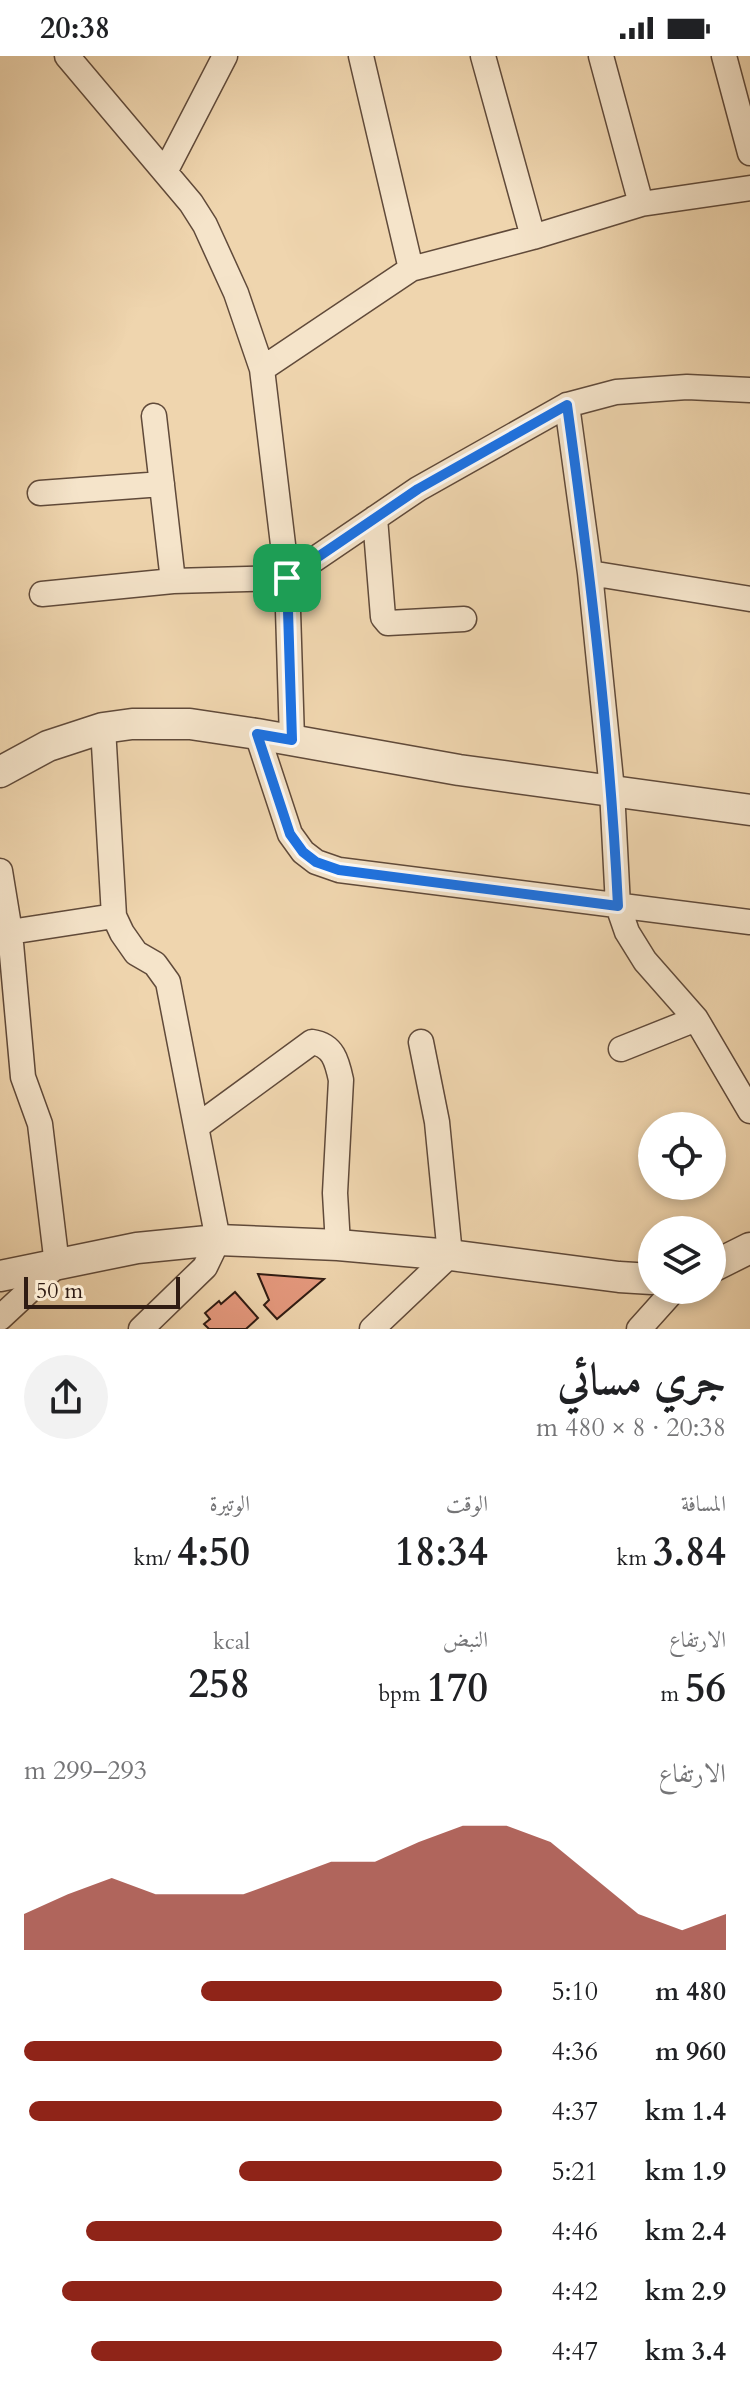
<!DOCTYPE html>
<html lang="ar">
<head>
<meta charset="utf-8">
<style>
	:root { --surface:#fff; --page:#f2f2f2; --text:#202124; --muted:#757577; --accent:#8f2418 }
	body { margin:0; font-family:Cardo,Amiri,serif; background:var(--page); color:var(--text); direction:rtl; height:100vh; display:flex; flex-direction:column; font-size:30px; white-space:nowrap }
	* { box-sizing:border-box; margin:0 }
	p { font-size:26px; color:var(--muted) }
	.icon { flex:none; width:44px; height:44px; fill:none; stroke:currentColor; stroke-width:2; stroke-linecap:round; stroke-linejoin:round }
	.map { position:relative; height:1273px; overflow:hidden; direction:ltr }
	.drawer { display:flex; flex-direction:column; background:var(--surface); flex:1 }
	.drawer>* { flex:none }
	.fabs { position:absolute; left:638px; top:1056px; display:grid; gap:16px }
	.fabs a { display:grid; place-items:center; width:88px; height:88px; border-radius:50%; background:var(--surface); box-shadow:0 4px 12px #0003; font-size:40px }
	.scale { position:absolute; left:24px; bottom:20px; width:156px; box-sizing:border-box; padding-left:8px; border:4px solid #301c13; border-top:0; font-size:22px; line-height:28px; white-space:nowrap; color:#301c13; -webkit-text-stroke:6px #f5e4ca; paint-order:stroke }
	.pin { position:absolute; display:grid; place-items:center; width:68px; height:68px; color:#fff; margin:-34px; border-radius:16px; box-shadow:0 4px 12px #0006 }
	.round { display:grid; place-items:center; flex:none; width:84px; height:84px; border-radius:42px; background:var(--page) }
	.headline { display:flex; align-items:center; justify-content:space-between; height:136px; padding:0 24px }
	h1 { font-size:44px; font-weight:700; line-height:60px }
	.metrics { display:grid; grid-template-columns:repeat(3,1fr); gap:12px; height:136px; padding:8px 24px }
	.metrics div { display:grid; align-content:center }
	.metrics b { font-size:40px; font-weight:700 }
	.metrics small { font-size:22px; font-weight:400 }
	.metrics p { font-size:22px }
	.chart { height:224px; padding:16px 24px }
	.chart p { display:flex; justify-content:space-between }
	.chart svg { width:100%; height:144px; margin-top:8px; fill:var(--accent); opacity:.7 }
	ul { padding:0 24px; list-style:none; font-size:26px }
	li { display:grid; grid-template-columns:128px 96px 1fr; align-items:center; height:60px }
	li i { height:20px; border-radius:10px; background:var(--accent) }
	.status { display:flex; justify-content:space-between; align-items:center; height:56px; padding:0 40px; background:var(--surface); direction:ltr }
	.status svg { height:22px; fill:currentColor }
	.map>svg:first-child { display:block }
	.building { fill:#e5997e; stroke:#301c13; stroke-width:2 }
	.lines { fill:none; stroke-linecap:round; stroke-linejoin:round }
	.minor-casing { stroke:#604a3a; stroke-width:27 }
	.tertiary-casing { stroke:#604a3a; stroke-width:33 }
	.minor { stroke:#f5e4ca; stroke-width:24 }
	.tertiary { stroke:#f5e4ca; stroke-width:30 }
	.route-casing { stroke:#fff; stroke-width:16 }
	.route { stroke:#1a73e8; stroke-width:10 }
</style>
</head>
<body>
<div class="status"><b>20:38</b><svg viewBox="0 0 49 12"><path d="M0 12V9h3v3zM5 12V6h3v6zM10 12V3h3v9zM15 12V0h3v12zM26 1h20v11H26zM47 4h2v5h-2z"/></svg></div>
<div class="map">
<svg width="750" height="1273" viewBox="0 0 750 1273">
	<rect width="100%" height="100%" fill="#efd5ae"/>
	<filter id="stains"><feTurbulence type="fractalNoise" baseFrequency=".0025" numOctaves="4"/><feColorMatrix values="0 0 0 0 .2 0 0 0 0 .09 0 0 0 0 .02 0 0 0 .5 -.17"/></filter>
	<radialGradient id="worn" r=".72"><stop offset=".6" stop-color="#630" stop-opacity="0"/><stop offset="1" stop-color="#630" stop-opacity=".3"/></radialGradient>
	<path class="building" d="M258,1218L324,1223L277,1263L264,1249L269,1244Z
		M235,1236L258,1262L246,1273H209L204,1268L210,1263L205,1257L219,1245L221,1248Z"/>
	<g class="lines">
		<defs>
			<path id="minor" d="M67,0L191,147L205,169L236,237L262,313L287,522L292,684
				M361,0L411,213
				M483,0L533,181
				M601,0L641,148
				M724,0L750,97
				M165,116L225,0
				M262,313L411,213L533,181L641,148L750,132
				M567,349L590,517L612,734L618,850L627,876L645,905L696,963L750,1055
				M154,360L173,525
				M40,437L162,428
				M375,462L383,561L388,567L464,563
				M590,517L750,543
				M42,538L173,525L287,522L418,433L567,349L616,336L687,331L750,334
				M103,672L114,860L122,877L136,897L155,908L168,926L218,1184L205,1211L141,1273
				M257,678L290,778L303,796L316,806L339,814L750,866
				M0,815L10,876L23,1021L40,1068L57,1209L0,1262
				M10,876L114,860
				M621,993L696,963
				M196,1071L312,986C333,989 337,1005 341,1024L335,1137L338,1189
				M372,1273L450,1199L437,1066L421,986
				M639,1273L674,1234"/>
			<path id="tertiary" d="M0,716L48,690L103,672L132,668H190L257,678L459,714L750,754
				M712,1211L750,1192
				M0,1220L137,1192L218,1184L338,1189L450,1199L619,1221L652,1223"/>
		</defs>
		<use href="#minor" class="minor-casing"/>
		<use href="#tertiary" class="tertiary-casing"/>
		<use href="#minor" class="minor"/>
		<use href="#tertiary" class="tertiary"/>
	</g>
	<g class="lines">
		<defs>
			<path id="route" d="M567,349C590,516 610,682 618,850L339,814L316,806L303,796L290,778L257,678L292,684L287,522L418,433Z"/>
		</defs>
		<use href="#route" class="route-casing"/>
		<use href="#route" class="route"/>
	</g>
	<rect width="100%" height="100%" filter="url(#stains)"/>
	<rect width="100%" height="100%" fill="url(#worn)"/>
</svg>
<div class="fabs">
<a><svg class="icon" aria-label="locate" viewBox="0 0 24 24"><circle cx="12" cy="12" r="6"/><path d="M12 2v4M12 18v4M2 12h4M18 12h4"/></svg></a>
<a><svg class="icon" aria-label="layers" viewBox="0 0 24 24"><path d="M12 4l9 5-9 5-9-5zM3 14l9 5 9-5"/></svg></a>
</div>
<div class="scale">50 m</div>
<div class="pin" style="left:287px;top:522px;background:#1e9e55"><svg class="icon" aria-label="arrive" viewBox="0 0 24 24"><path d="M6 21V4h12l-3 4 3 4H6"/></svg></div>
</div>
<section class="drawer">
<div class="headline"><div><h1>جري مسائي</h1><p>20:38 · 8 × 480 m</p></div><a class="round"><svg class="icon" aria-label="share" viewBox="0 0 24 24"><path d="M12 15V3M7 8l5-5 5 5M5 13v7h14v-7"/></svg></a></div>
<div class="metrics">
<div><p>المسافة</p><b>3.84<small> km</small></b></div>
<div><p>الوقت</p><b>18:34</b></div>
<div><p>الوتيرة</p><b>4:50<small> /km</small></b></div>
</div>
<div class="metrics">
<div><p>الارتفاع</p><b>56<small> m</small></b></div>
<div><p>النبض</p><b>170<small> bpm</small></b></div>
<div><p>kcal</p><b>258</b></div>
</div>
<div class="chart"><p><span>الارتفاع</span>293–299 m</p>
<svg viewBox="0 0 160 44" preserveAspectRatio="none"><path d="M0 44V33L10 27L20 22L30 27L40 27L50 27L60 22L70 17L80 17L90 11L100 6L110 6L120 11L130 22L140 33L150 38L160 33V44z"/></svg>
</div>
<ul>
<li><b>480 m</b>5:10<i style="width:63%"></i></li>
<li><b>960 m</b>4:36<i style="width:100%"></i></li>
<li><b>1.4 km</b>4:37<i style="width:99%"></i></li>
<li><b>1.9 km</b>5:21<i style="width:55%"></i></li>
<li><b>2.4 km</b>4:46<i style="width:87%"></i></li>
<li><b>2.9 km</b>4:42<i style="width:92%"></i></li>
<li><b>3.4 km</b>4:47<i style="width:86%"></i></li>
</ul>
</section>
</body>
</html>
